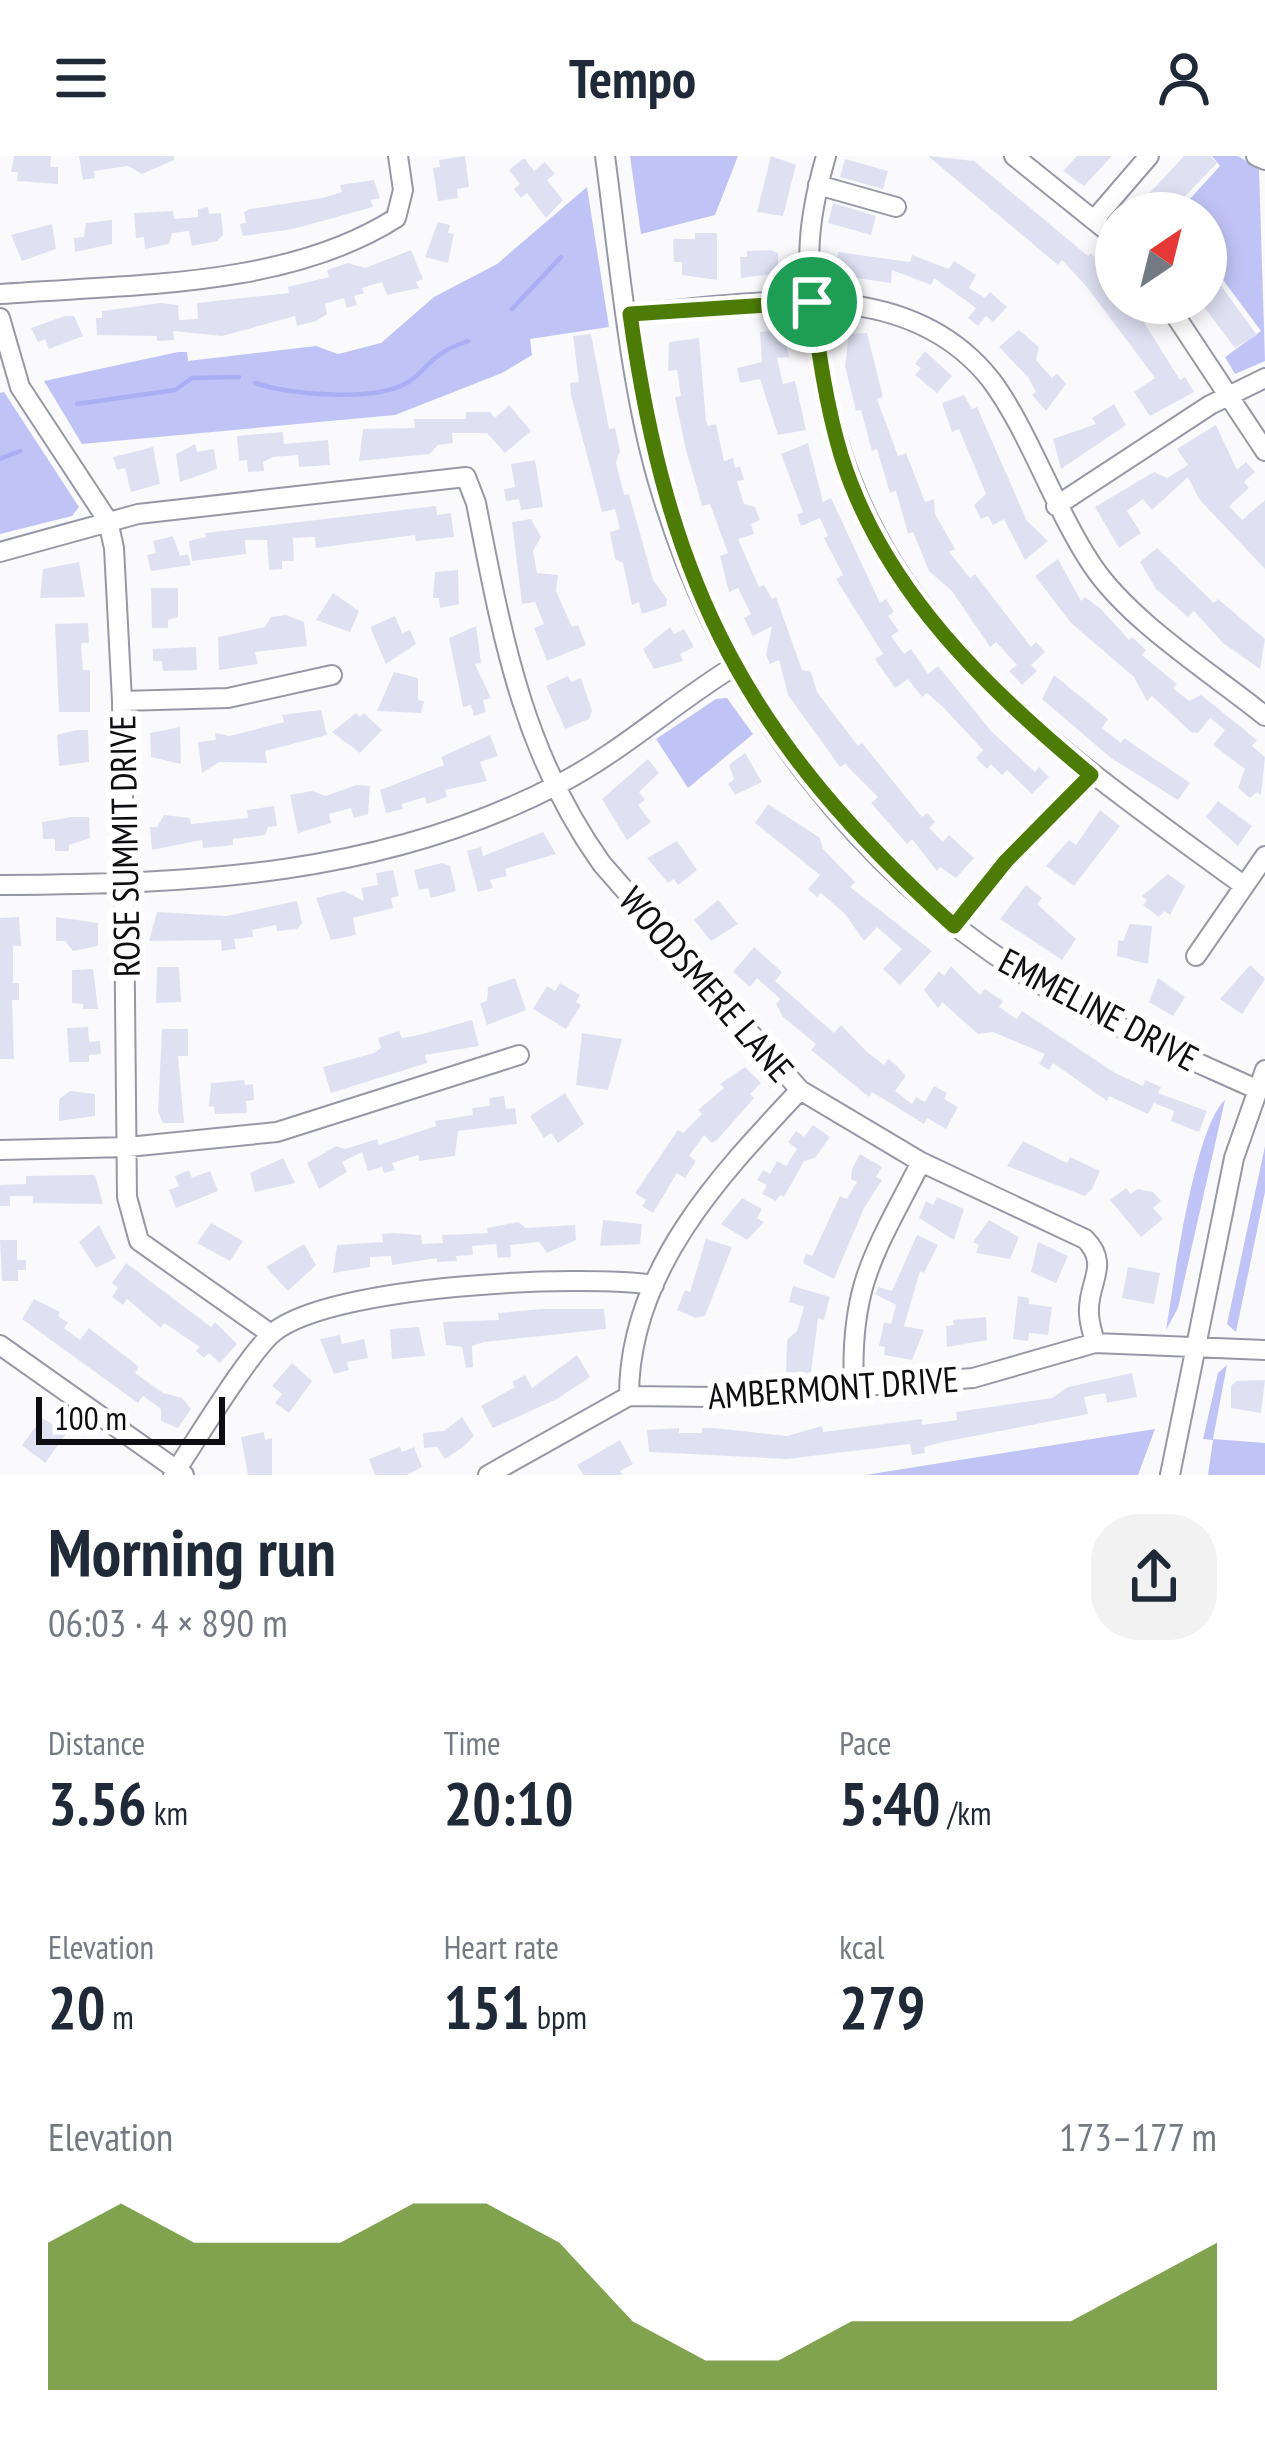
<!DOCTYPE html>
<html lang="en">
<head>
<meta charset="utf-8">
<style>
	:root { --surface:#fff; --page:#f2f2f3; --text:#1f2937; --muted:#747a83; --accent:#4c7c05 }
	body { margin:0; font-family:"PT Sans Narrow",sans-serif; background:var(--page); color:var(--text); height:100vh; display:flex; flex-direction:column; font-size:45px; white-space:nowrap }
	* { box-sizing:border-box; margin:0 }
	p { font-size:39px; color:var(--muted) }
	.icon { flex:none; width:66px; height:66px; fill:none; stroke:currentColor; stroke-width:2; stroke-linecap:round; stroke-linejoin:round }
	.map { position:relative; height:1319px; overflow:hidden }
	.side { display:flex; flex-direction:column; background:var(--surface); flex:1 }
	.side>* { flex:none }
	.needle { width:78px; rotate:35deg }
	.controls { position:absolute; left:1095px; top:36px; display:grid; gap:24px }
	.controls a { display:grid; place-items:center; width:132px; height:132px; border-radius:50%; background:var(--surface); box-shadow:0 6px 18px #0003; font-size:60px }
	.scale { position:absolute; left:36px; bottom:30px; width:189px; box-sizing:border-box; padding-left:12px; border:6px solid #0d0d12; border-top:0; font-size:33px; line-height:42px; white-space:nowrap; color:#0d0d12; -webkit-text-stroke:9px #fff; paint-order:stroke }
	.pin { position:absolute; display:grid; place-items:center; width:102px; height:102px; color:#fff; margin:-51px; border:6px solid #fff; border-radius:50%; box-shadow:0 3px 12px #0007 }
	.round { display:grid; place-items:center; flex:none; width:126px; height:126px; border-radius:48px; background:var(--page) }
	.head { display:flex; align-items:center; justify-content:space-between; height:204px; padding:0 48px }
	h1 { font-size:66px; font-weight:800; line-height:90px }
	.figures { display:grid; grid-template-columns:repeat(3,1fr); gap:18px; height:204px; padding:12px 48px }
	.figures div { display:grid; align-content:center }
	.figures b { font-size:60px; font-weight:800 }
	.figures small { font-size:33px; font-weight:400 }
	.figures p { font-size:33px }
	.chart { height:336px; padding:24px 48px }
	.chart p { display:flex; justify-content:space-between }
	.chart svg { width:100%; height:216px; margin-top:12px; fill:var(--accent); opacity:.7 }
	header { display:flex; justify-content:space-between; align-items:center; height:156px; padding:0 48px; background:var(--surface); font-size:54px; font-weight:800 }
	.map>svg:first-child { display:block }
	.green { fill:#c0c3f5 }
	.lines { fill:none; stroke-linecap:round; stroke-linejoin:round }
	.stream { stroke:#aaaef4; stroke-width:4.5 }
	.building { fill:#dfe1f3 }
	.minor-casing { stroke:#9798a6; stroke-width:22 }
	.minor { stroke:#fff; stroke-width:18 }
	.route-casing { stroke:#fff; stroke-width:24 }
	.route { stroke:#4c7c05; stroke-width:15 }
	.labels { text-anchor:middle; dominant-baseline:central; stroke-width:12; stroke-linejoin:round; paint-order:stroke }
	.street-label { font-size:36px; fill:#0d0d12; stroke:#fff }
</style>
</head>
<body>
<header><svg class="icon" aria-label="menu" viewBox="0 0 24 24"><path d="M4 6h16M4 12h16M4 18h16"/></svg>Tempo<svg class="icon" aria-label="person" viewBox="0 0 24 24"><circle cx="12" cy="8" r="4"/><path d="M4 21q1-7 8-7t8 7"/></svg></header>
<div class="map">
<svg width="1265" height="1319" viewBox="0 0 1265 1319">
	<rect width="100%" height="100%" fill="#fafafd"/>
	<path class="green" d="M630,0H738L715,59L641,78Z
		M1212,0H1238L1259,13L1265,205L1235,218L1225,201L1261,175L1206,101V57H1177L1220,10Z
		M587,31L609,171L530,183L532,199L502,217L395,259L82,288L44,225L178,196H187L188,205L316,190L338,198L381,187L434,141L497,108Z
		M4,236L79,351L72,360L0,378V237Z
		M727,542L753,578L688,632L656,583L716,543Z
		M1225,944L1178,1152L1166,1174C1174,1127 1194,972 1225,944Z
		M1265,990V1036L1236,1176L1227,1168Z
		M1227,1209L1213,1283L1265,1287V1319H1208L1213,1284L1203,1283L1218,1217Z
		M1155,1273L1138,1319H865Z"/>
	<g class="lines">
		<path class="stream" d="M512,153L561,101
			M255,227C290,239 384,248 414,222C436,202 437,196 468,185
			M77,248L175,234L192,222L239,221
			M0,303L20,295"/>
	</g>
	<path class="building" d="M14,0H51L50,11H58V28L17,25L18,16H11Z
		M79,0H174V4L142,18L128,10L94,15L95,22L83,24Z
		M465,0L469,31L457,33L458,42L438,45L433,12L440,11L439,4Z
		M771,0L796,9L783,60L757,56Z
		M928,0L974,5L1088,100L1091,97L1116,129V147H1132L1180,224L1185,221L1194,236L1150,260L1134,236L1155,222L1086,130L1062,104L1058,109Z
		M1077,0H1112L1084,30L1063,15Z
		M1184,0H1210L1217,7L1169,57H1131Z
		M524,2L534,15L545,6L555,18L547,24L563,44L546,62L527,37L521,42L514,33L520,28L509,14Z
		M845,3L888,15L883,33L840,21Z
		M374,24L380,42L371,44L373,51L293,73L243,80L240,68L246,67L244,56L250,53L322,42L342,36L340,29Z
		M833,47L876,60L871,79L828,67Z
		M208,51L209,58L221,57L223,79L217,85L192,90L189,75L172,77L169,88L145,93L144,81L136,82L134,57L173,55L174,63L198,61V53Z
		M112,64V88L75,96L74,82L84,81L86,67Z
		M438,66L450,69L448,77L454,78L448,107L425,101Z
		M52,68L56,93L22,105L11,79Z
		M695,77H717V124L682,119V106H674L673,83H695Z
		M411,94L423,123L416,126L419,132L387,139L382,126L362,132L364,137L354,140L357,149L347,152L344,142L325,148L327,158L316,165L297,170L295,160L222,180L173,175L174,184L157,185V180L97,179L96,162H102V155L161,147L178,149L179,164L198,163L197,147L289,137L288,131L329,121L327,114L348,107L365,112Z
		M771,94L778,97V117L741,122L740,101H747V95Z
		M838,96L910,106L912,99L949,113L954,105L976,119L969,132L985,142L990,136L1007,151L993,166L986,160L978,170L968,162L976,152L934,122L931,129L892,114L891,127L835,119Z
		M1206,109L1257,179L1235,192L1204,151L1212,145L1206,136Z
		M65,160H74L83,180L49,193L45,183L38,186L31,172Z
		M783,174L789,201L777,202L783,228L795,225L806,274L778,279L760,223L740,227L737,212L762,206L760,176Z
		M1019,174L1039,191L1036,204L1052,222L1057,217L1066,228L1046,255L1032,239L1036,236L1028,221L999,191Z
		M867,177L883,241L877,243L898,300L906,297L925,346L934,343L935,358L955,393L949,396L970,422L975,418L1031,491L1036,486L1045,496L1031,509L1037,515L1022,529L1009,515L1017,509L996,486L990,491L952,435L929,415L913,376L908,378L896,335L890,337L877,293L872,295L861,254L856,255L845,210L849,178Z
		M591,178L609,273L615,272L620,295L616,307L624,339L629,338L653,424L667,443L666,450L642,458L639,446L632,449L623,407L615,403L610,376L620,373L615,353L602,356L571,239L570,227L579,226L573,180Z
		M699,182L706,265L708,270L716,268L724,305L733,302L735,312L740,310L744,324L737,325L744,348L755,351L760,364L751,368L754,378L738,383L759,431L764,429L772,443L776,441L802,514L811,516L817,536L858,590L862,587L922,661L927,657L935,666L929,672L943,686L949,679L974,702L956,722L940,711L937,715L912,683L907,688L871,647L878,641L845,608L840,611L788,539L779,504L770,508L766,499L772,470L753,480L744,462L751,458L738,432L729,436L720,400L728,397L710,348L702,350L685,290L675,241L681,240L677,214L668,215L669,186Z
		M925,195L952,220L937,237L915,219L921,212L915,208Z
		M964,239L972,253L977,251L1027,365L1048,385L1025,404L1004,363L993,369L988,360L981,363L974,349L986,338L959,273L952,276L942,247Z
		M1114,248L1126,269L1061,313L1053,283L1096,268L1092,262Z
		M509,249L531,275L505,297L487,277H452L453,287L438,289L430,298L359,305L363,273L415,272L414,263H466V256H490L495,262Z
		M1216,269L1237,314L1246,306L1255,316L1244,326L1249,332L1229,350L1242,364L1265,344V413L1199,343L1188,321L1152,354L1143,343L1127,355L1141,377L1119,392L1095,351L1154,316L1167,322L1188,309L1177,293Z
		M283,276L284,288L328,284L330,309L299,311L298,299L273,301L263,306L264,315L248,316L247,304L239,305L237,280Z
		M808,287L823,346L831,342L880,447L886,443L894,456L888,460L899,475L891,480L904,498L911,493L928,518L938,510L992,576L1035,616L1039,611L1049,621L1032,638L1007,614L1002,619L991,608L987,613L976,602L983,594L943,551L927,537L922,541L908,523L895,532L875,503L883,498L836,423L843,419L824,382L828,380L820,362L801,370L797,359L803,356L781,298Z
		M195,288L197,296L214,293L217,313L180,326L176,298Z
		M153,291L160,328L131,336L125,312L117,314L113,301Z
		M535,304L543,351L521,354L519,343L506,345L504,333L515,331L511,308Z
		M436,350L437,359L451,357L454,381L416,385L415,379L316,392L315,381L293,382L294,405H282V413L269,414L267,384H245L246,398L192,405L189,385L206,381L205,377Z
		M531,363L541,381L533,395L537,417L558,419L556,435L572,471L578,469L586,489L547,505L534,472L544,468L535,446L522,448L512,366Z
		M173,380L180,400L188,398L191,409L151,415L147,399L156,397L153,385Z
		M1157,392L1214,447L1218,443L1265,483L1260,513L1223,487L1194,455L1188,461L1156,433L1140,406Z
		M1058,403L1081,445L1085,441L1101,453L1129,484L1132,481L1146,494L1142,499L1177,528L1173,532L1189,545L1201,539L1257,584L1252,590L1265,601L1261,639L1257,636L1250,642L1238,632L1245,613L1213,589L1225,574L1210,562L1198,577L1191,576L1152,540L1147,545L1134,521L1071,467L1035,420Z
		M79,406L85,441L40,442L43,413Z
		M458,414L459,448L440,452L439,442H433L435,416Z
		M151,432H178V461L168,464V472H152Z
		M333,437L359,455L350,476L316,464Z
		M286,459L304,466L307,490L255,496L258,508L219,514L218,481L265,471L271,461Z
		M395,460L402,477L410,474L416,488L386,508L370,471Z
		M88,467L89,487H81L83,514H90V556H59L55,468Z
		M476,470L481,507L475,508L491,542L483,544L486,556L474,560L471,549L463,551L449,482Z
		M670,471L674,478L684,473L694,491L680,498L683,505L654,513L643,493Z
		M196,491L197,514L163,515L162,505H153V493Z
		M394,516L418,522V544L424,545L421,557L377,555Z
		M1054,519L1108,563L1102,572L1121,587L1124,582L1190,627L1178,644L1111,602L1042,543Z
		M568,520L571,526L581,522L592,555L589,563L565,573L546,530Z
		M321,554L327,579L265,595L267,607L219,606L202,617L198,586L216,584L215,577L229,580L284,566L282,559Z
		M356,557L360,561L364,557L382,574L360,597L332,576Z
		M180,571L181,608L151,601L150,577Z
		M76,574H88L89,606L59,610L57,579Z
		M490,579L498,600L480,606L487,625L445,634L447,641L427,648L425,641L402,648L403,653L386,657L380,634L444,609L441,601Z
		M745,597L762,626L735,639L728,628L734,623L729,609Z
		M648,603L659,617L639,636L645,644L638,649L651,666L627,684L602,643Z
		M356,629L370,630L368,658L354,662L351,652L329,658L331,667L298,677L290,639L312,635L326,640Z
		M1218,645L1252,670L1238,690L1206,661Z
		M768,648L820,682L823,693L855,726L850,731L932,795L900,829L883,813L902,793L877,771L864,785L845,758L821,737L817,741L808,733L820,719L755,667Z
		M274,650L277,670L268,671L265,679L233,683V689L203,692L202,684L152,694L150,671H157L164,659L190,662L191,668L248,662L247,654Z
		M1100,654L1120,670L1074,730L1046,710L1069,684L1076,689Z
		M72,661H89L90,682L69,689V695H55V683H43L42,666Z
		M543,676L556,698L505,713L507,720L490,724L493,732L478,736L467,695L481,691L483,700Z
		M677,685L697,714L678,729L674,723L668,727L647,702Z
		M442,707L450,710L456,735L431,742L428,732L419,734L414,714Z
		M393,714L399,740L391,742L393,752L353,762L356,779L331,784L316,742L344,735L364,745L361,732L378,729L376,717Z
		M1168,718L1185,730L1170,759L1164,755L1159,761L1143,749L1147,744L1142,740Z
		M1026,729L1042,742L1037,748L1076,783L1062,804L1000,763Z
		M718,744L738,768L711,785L694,764Z
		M297,745L302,767L297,773L277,775L276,769L252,774L253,781L234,783L236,793L222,795L221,784L149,785L157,756L226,760Z
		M19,761L21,790H13V827H19V844H12L14,903H0V762Z
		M56,761L98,767V790L73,795L65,785H56Z
		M1130,768L1152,770L1148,808L1117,800L1118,784L1123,785Z
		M754,791L782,816L775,825L834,877L841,869L866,895L884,909L888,903L896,909L906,920L895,935L912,948L916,941L925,946L934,930L947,937L944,943L958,951L946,973L927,962L924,968L872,936L869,941L811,894L816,888L783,861L776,848L780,843L757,822L750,831L733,816Z
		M1250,809L1265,823L1242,858L1220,843Z
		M951,810L980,839L985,833L1003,845L999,851L1017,863L1022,855L1115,917L1143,930L1145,924L1161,931L1158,937L1207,955L1199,976L1171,965L1174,955L1154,947L1148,958L1109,940L1107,945L1053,907L1049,914L1039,908L1045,898L993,876L978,878L942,846L938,852L924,834L939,815L944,820Z
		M157,811H179L181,846L156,847Z
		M93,813L98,853H83V848L72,847V814Z
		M515,822L526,854L487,869L480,847L487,845L488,831Z
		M1158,822L1185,841L1173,860L1149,846Z
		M560,827L580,839L576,846L581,849L566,873L533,853L547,830L555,835Z
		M472,864L479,890L425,899L427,907L331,937L323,911L374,897L381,892L378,882L399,875L402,882L419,879Z
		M88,871L89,886L100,885L101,898L89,899V906H69L67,872Z
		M162,873H188V900H178L184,967H163L158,956Z
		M582,877L622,883L608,934L576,929Z
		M745,911L761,927L750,938L754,942L718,983L712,987L704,979L689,1000L696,1005L685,1022L677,1017L653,1057L642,1050L646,1044L635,1037L678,974L683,977L702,958L698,954L724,932L720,928Z
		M244,924L245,929L253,928L254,944L246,945L247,957L215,958L214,950L209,951L211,927Z
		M70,935L95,938V960L59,965V943Z
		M565,937L584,968L558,987L551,977L544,982L530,960Z
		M504,940L506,953L515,952L517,968L458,975L455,1000L419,1005L418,999L392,1007L395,1014L384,1017L382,1011L368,1015L362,996L342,1006L347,1016L319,1033L307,1007L336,990L345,993L377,983L379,989L436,970L435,965L473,959L472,952L490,950L489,942Z
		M813,969L830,981L815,1002L804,1005L784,1041L780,1039L776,1045L762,1038L767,1029L757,1024L763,1014L770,1018L777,1005L786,1010L797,993L788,986L796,975L804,981Z
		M1023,985L1067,1007L1070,1001L1100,1015L1092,1033L1085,1040L1007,1010Z
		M860,998L882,1011L876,1021L882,1024L864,1052L834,1123L803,1107L806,1097L812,1100L840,1040L847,1043L857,1026L851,1023L852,1013Z
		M283,1002L295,1027L255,1036L250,1017Z
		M189,1014L192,1022L210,1015L218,1035L176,1052L169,1034L179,1030L175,1020Z
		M81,1019H95L103,1048L33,1047V1040H10V1050H0V1029L26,1028V1020Z
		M1126,1032L1131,1038L1138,1033L1153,1036L1161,1045L1153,1052L1163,1063L1141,1081L1110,1044Z
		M937,1041L964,1053L954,1084L919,1062L926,1045L933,1049Z
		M742,1042L762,1053L757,1062L764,1066L747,1084L721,1068Z
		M603,1064L642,1068L640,1088L600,1090Z
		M989,1064L1019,1081L1010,1103L976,1097L979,1089L973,1086Z
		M518,1066L526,1072L575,1069L576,1084L547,1097L539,1086L510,1089L511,1101L498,1102L496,1088L472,1090L473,1099L456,1100L457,1105L437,1106V1102L392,1109L391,1100L370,1101V1111L333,1117L337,1089L383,1086L382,1078L394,1077L421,1079L422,1088L443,1087L442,1079L488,1077L487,1072Z
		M211,1067L243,1085L230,1105L197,1087Z
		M99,1069L116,1102L96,1112L79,1086Z
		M917,1079L938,1089L924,1117L920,1115L904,1170L924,1174L912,1204L884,1199L885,1191L879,1190L884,1166L891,1168L896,1149L875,1138L878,1131L892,1135Z
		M706,1083L732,1091L705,1160L696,1162L677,1154L685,1134L690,1136Z
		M0,1084H17V1104H26V1114H18V1125H2Z
		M1038,1086L1068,1100L1056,1127L1031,1116Z
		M304,1088L316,1109L288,1135L266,1111Z
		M126,1107L211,1171L215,1166L237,1188L220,1207L209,1197L204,1202L196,1195L200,1191L164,1167L161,1172L127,1143L123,1149L112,1141L118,1132L112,1127Z
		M1128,1111L1160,1117L1154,1148L1122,1142Z
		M793,1130L830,1141L824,1164L818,1162L811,1217L786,1216L787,1184L797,1175L804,1151L789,1146Z
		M1018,1140L1029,1142V1148L1052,1151L1048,1179L1029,1177L1028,1185L1013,1183Z
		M34,1143L60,1156L58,1160L68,1167L64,1172L80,1184L89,1172L139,1211L135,1217L163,1237L182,1242L191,1253L178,1272L161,1265V1253L143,1240L138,1247L22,1163Z
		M542,1153H604L606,1173L484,1186L472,1190L473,1211L466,1212L462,1191L446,1189L443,1166L499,1164L498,1157Z
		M986,1161L987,1184L947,1191L946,1170L954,1169L953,1164Z
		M419,1171L425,1200L392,1203L390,1173Z
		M340,1179L342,1188L364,1183L368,1202L347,1206L349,1214L334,1218L320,1183Z
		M577,1199L590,1221L557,1243L493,1272L481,1250L515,1231L512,1226L525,1219L532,1232Z
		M292,1207L312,1225L289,1257L275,1247L282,1238L272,1230Z
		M1132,1217L1137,1241L1107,1247L1105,1237L1084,1241L1088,1258L943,1286L924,1291L925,1297L912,1299L910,1288L787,1303L649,1296L647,1274L679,1272V1277H702V1272H714L787,1280L822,1270L823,1276L922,1263V1269L957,1264L956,1256L1052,1242L1068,1231Z
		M1265,1224L1261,1257L1231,1252V1230L1236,1225Z
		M462,1261L474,1280L463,1291L445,1303L437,1291L424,1292L423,1277L444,1275Z
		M42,1262L67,1277L45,1307L22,1289Z
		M264,1276L265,1284L272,1282V1319H248L241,1281Z
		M620,1284L633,1308L620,1315L623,1319H583L577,1309Z
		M400,1291L402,1296L414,1291L422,1311L407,1319H375L369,1303Z"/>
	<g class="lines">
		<defs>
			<path id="minor" d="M605,0C619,102 629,224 657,322C719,539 863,729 1059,839C1122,875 1190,903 1256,933
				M826,0C802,84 808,113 819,198C855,461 1046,585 1243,729
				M1014,0L1116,82
				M1256,0L1265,4
				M818,29L896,51
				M1094,64L1149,0
				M0,138C128,128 284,133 396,62L403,34L398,0
				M1167,147L1265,295
				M630,158C751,149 904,114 991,224C1028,273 1055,354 1092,409C1130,466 1212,517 1265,560
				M0,162L20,231L108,365L114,392L122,545L127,1041L139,1085L271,1178
				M1056,350L1210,249L1265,222
				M0,396L138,358L466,321L476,347C502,479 522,596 602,708L800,934L921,1006L1085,1083C1111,1109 1087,1127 1089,1157C1089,1167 1093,1178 1095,1187
				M122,545L228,542L332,519
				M0,729C194,728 383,720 559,628C621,596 673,548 733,511
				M954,770L1006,705L1091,619
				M1196,800L1265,700
				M0,994L128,991L277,976L519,899
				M0,1189L184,1319
				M854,1233C849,1128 876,1095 921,1006
				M629,1240C629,1115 719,1020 800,934
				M173,1319C194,1288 250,1195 274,1176C333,1129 579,1118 654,1129
				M488,1319L629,1240L714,1241L973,1222L1095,1187L1265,1194
				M1170,1319L1234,1002L1265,914"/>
		</defs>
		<use href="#minor" class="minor-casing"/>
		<use href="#minor" class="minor"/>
	</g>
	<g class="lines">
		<defs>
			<path id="route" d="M812,146C819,198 826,249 841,299C882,433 987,533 1091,619L1006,705L954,770C748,585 668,433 630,158Z"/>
		</defs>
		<use href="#route" class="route-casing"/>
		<use href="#route" class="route"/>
	</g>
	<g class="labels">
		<g class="street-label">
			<text transform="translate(124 690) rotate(-91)">ROSE SUMMIT DRIVE</text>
			<text transform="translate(707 828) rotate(49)">WOODSMERE LANE</text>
			<text transform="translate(1099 853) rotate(28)">EMMELINE DRIVE</text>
			<text transform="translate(833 1231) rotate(-4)">AMBERMONT DRIVE</text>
		</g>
	</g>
</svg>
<div class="controls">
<a><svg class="needle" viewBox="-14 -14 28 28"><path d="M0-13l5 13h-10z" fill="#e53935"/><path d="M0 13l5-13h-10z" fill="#747a83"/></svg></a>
</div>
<div class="scale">100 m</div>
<div class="pin" style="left:812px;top:146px;background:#1e9e55"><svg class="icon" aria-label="arrive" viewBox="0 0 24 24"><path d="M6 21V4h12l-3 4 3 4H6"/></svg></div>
</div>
<section class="side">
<div class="head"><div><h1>Morning run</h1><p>06:03 · 4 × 890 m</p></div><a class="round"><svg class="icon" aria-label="share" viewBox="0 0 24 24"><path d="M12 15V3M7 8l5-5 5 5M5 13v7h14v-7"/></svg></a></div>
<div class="figures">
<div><p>Distance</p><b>3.56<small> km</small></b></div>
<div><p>Time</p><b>20:10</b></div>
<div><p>Pace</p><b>5:40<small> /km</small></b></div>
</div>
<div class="figures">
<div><p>Elevation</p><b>20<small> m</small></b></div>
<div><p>Heart rate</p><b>151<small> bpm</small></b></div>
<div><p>kcal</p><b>279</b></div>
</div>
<div class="chart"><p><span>Elevation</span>173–177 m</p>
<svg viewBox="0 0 160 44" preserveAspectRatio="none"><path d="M0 44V14L10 6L20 14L30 14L40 14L50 6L60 6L70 14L80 30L90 38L100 38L110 30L120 30L130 30L140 30L150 22L160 14V44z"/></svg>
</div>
</section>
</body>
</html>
